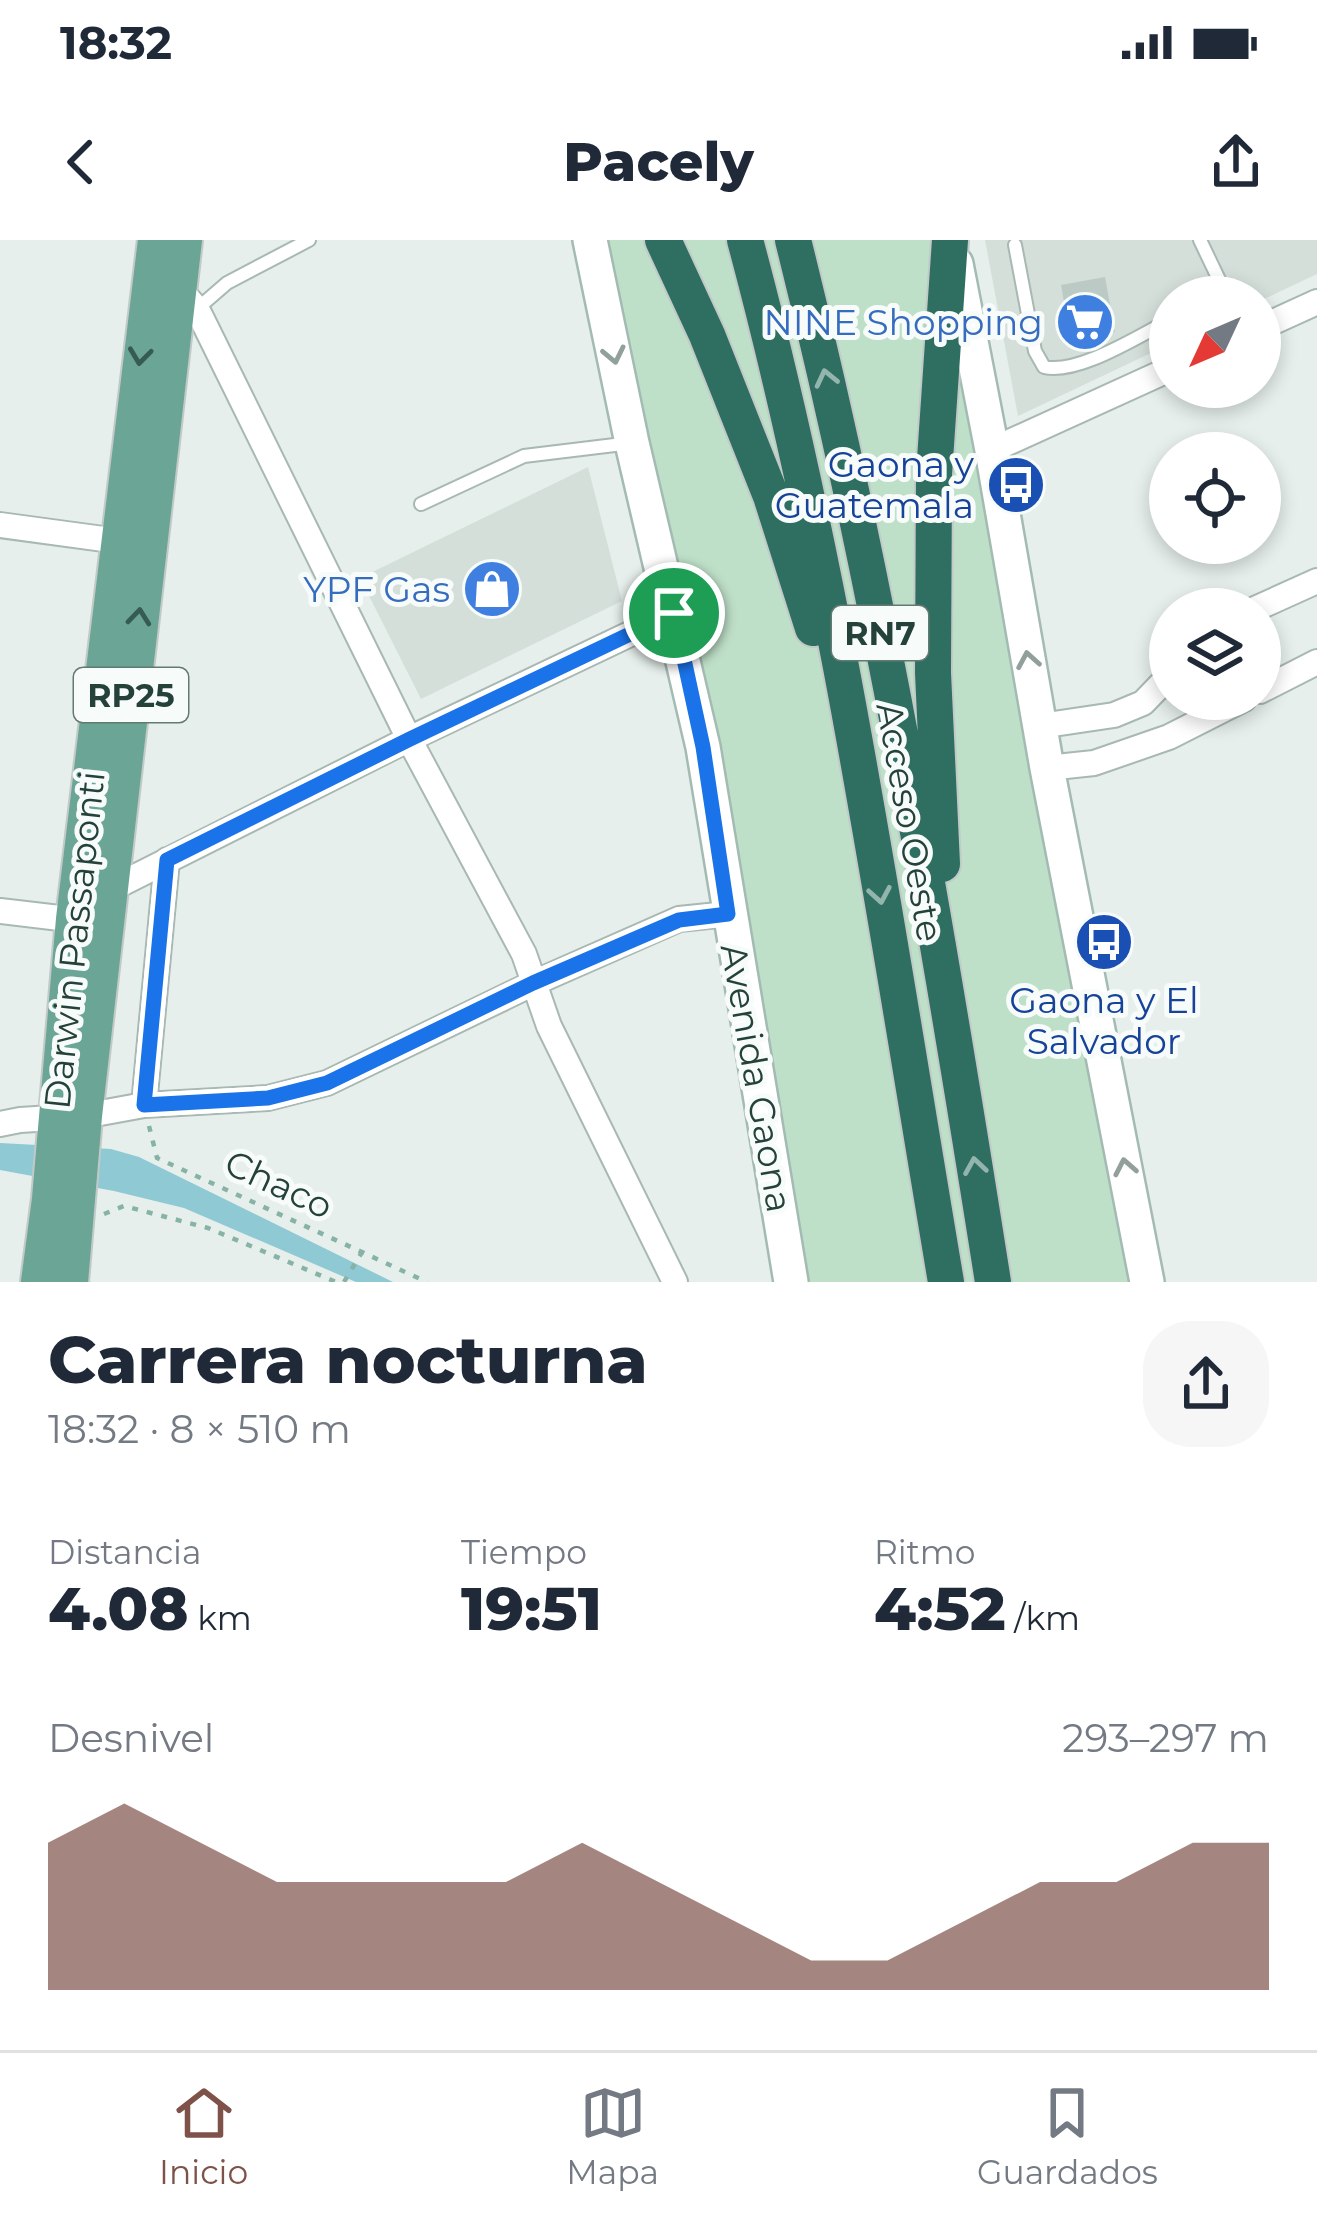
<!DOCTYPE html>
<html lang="es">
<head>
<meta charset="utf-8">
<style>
	:root { --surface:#fff; --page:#f6f6f7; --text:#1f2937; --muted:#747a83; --line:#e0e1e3; --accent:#7f5249 }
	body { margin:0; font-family:Montserrat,sans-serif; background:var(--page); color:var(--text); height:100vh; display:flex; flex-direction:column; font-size:45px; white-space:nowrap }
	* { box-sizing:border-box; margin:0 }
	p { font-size:39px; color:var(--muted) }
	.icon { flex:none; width:66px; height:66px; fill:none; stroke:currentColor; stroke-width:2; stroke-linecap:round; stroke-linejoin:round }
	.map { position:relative; height:1042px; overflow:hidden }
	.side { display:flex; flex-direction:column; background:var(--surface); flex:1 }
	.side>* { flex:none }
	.needle { width:78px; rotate:226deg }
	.tools { position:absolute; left:1149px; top:36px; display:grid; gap:24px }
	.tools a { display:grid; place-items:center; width:132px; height:132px; border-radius:50%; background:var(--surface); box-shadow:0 6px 18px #0003; font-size:60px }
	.pin { position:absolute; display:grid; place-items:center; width:102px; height:102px; color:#fff; margin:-51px; border:6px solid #fff; border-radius:50%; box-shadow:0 3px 12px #0007 }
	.round { display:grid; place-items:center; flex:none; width:126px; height:126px; border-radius:48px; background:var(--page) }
	.summary { display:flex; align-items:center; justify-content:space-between; height:204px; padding:0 48px }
	h1 { font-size:66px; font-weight:800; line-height:90px }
	.figures { display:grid; grid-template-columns:repeat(3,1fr); gap:18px; height:204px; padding:12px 48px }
	.figures div { display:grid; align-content:center }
	.figures b { font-size:60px; font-weight:800 }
	.figures small { font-size:33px; font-weight:400 }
	.figures p { font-size:33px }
	.chart { height:336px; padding:24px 48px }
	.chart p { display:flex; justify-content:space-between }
	.chart svg { width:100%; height:216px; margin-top:12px; fill:var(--accent); opacity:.7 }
	.status { display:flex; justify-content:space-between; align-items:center; height:84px; padding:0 60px; background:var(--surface); direction:ltr }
	.status svg { height:33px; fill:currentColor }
	header { display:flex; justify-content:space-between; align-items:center; height:156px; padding:0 48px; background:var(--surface); font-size:54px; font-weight:800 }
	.tab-bar { display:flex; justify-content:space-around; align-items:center; height:168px; border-top:3px solid var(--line); background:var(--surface); font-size:33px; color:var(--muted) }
	.tab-bar a { display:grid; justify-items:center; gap:6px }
	.tab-bar .current { color:var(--accent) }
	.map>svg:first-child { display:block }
	.built { fill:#d4dfda }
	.green { fill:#bfe0c8 }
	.water { fill:#8ec9d4 }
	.building { fill:#bbcac4 }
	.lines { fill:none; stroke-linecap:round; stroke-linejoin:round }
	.lane-casing { stroke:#a8b8b2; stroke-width:16 }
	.street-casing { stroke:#a8b8b2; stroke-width:28 }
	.secondary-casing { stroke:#a4bbb3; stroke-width:38 }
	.primary-casing { stroke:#c2cac8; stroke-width:40 }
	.highway-casing { stroke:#c2cac8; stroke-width:40 }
	.path { stroke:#86b3a5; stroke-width:4.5; stroke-dasharray:6 9; stroke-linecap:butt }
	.lane { stroke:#fff; stroke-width:12 }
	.street { stroke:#fff; stroke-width:24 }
	.secondary { stroke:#fff; stroke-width:33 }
	.primary { stroke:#6aa596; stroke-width:36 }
	.highway { stroke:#2f6f62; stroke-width:36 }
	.oneway { stroke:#92a09c }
	.oneway2 { stroke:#365b51 }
	.oneway3 { stroke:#93b5ae }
	.route-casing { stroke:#fff; stroke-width:24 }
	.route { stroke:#1a73e8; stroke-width:15 }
	.labels { text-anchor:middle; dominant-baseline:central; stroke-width:10; stroke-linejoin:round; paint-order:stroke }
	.shield { fill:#f7fbf9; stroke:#637a73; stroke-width:3 }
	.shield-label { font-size:33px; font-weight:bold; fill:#24423a }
	.shop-label { font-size:36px; fill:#366cbe; stroke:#f7fbf9; text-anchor:end }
	.transit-label { font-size:36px; fill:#164399; stroke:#f7fbf9; text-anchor:end }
	.street-label { font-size:36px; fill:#24423a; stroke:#f7fbf9 }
</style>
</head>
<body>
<div class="status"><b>18:32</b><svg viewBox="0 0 49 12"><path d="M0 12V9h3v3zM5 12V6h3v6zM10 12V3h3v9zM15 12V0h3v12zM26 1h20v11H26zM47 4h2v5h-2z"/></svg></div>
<header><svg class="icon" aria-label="back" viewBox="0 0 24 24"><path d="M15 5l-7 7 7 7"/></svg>Pacely<svg class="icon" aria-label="share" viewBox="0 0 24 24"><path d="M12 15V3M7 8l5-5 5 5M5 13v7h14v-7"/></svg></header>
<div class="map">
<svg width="1317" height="1042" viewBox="0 0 1317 1042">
	<rect width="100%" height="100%" fill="#e6efeb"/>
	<path class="built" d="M985,0H1317V34L1260,61V57H1170V104L1018,176Z
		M588,227L622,361L421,459L360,338Z"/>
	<path class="green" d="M590,0H951L1147,1042H791Z"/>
	<path class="water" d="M0,903L111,909L139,917L393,1042H356L184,968L114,951L0,930Z"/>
	<path class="building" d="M1105,37L1115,92L1071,101L1061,45Z"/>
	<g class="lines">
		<defs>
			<path id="lane" d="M1200,0L1222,46L1212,57
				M1015,5L1035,111L1044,127C1078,135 1138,96 1170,80
				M197,69L227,43L309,0
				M421,264L524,216L631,203"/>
			<path id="street" d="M176,45L197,69L409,499L524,714L549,786L675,1042
				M1260,88L1317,62
				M992,210L1170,129
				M0,285L133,303
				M1255,369L1317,341
				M1260,451L1317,422
				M1040,486L1114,475L1143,463L1170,435
				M1047,528L1094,523L1169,497L1244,459
				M98,650H109L409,499L674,373
				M0,671L85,681
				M144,865L167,620
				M0,884L20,880L84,876L144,865L268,858L327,843L534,743L679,679L728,674"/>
			<path id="secondary" d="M590,0L632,203L703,507L791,1042
				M956,24L992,210L1047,528L1147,1042"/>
			<path id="primary" d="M39,1042L50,959L74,679L156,0
				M70,1042L84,876L184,0"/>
			<path id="highway" d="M663,0L707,95L771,256L813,388
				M745,0C837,342 887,693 946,1042
				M793,0C879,343 938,693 993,1042
				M942,624L933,433L934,234L950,0"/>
		</defs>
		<use href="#lane" class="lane-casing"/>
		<use href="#street" class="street-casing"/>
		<use href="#secondary" class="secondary-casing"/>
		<use href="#primary" class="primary-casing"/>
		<use href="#highway" class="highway-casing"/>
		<path class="path" d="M149,886L157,918L427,1042
			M104,974L124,966L208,988L336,1042
			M344,1042L362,1012"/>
		<use href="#lane" class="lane"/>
		<use href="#street" class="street"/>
		<use href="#secondary" class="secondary"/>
		<use href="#primary" class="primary"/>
		<use href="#highway" class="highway"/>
	</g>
	<defs><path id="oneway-chevron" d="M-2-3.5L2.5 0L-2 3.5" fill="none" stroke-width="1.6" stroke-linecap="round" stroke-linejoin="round" transform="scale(3)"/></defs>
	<g class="oneway">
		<use href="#oneway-chevron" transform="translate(614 115) rotate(78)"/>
		<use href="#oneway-chevron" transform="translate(1028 420) rotate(-100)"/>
		<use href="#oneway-chevron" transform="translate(1125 927) rotate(-101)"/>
	</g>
	<g class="oneway2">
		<use href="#oneway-chevron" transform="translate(140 116) rotate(97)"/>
		<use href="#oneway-chevron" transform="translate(139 377) rotate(-84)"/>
	</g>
	<g class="oneway3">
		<use href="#oneway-chevron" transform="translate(826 138) rotate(-103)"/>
		<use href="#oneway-chevron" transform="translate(880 655) rotate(80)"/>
		<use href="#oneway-chevron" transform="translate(975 926) rotate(-99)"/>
	</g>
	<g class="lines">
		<defs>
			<path id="route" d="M674,373L703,507L728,674L679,680L533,743L327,843L268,858L144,865L167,620L410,499Z"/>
		</defs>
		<use href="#route" class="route-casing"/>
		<use href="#route" class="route"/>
	</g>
	<defs>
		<symbol id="supermarket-disc" viewBox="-11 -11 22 22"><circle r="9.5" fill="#3f7fe0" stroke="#f7fbf9"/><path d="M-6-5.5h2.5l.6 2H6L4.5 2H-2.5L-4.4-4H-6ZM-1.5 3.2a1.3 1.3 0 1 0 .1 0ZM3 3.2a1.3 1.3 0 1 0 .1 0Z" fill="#fff"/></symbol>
		<symbol id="bus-disc" viewBox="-11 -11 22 22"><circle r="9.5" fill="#1a4fb4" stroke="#f7fbf9"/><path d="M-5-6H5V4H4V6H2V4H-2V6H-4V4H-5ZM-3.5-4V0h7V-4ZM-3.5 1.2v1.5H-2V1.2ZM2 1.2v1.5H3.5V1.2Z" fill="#fff"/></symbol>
		<symbol id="shop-disc" viewBox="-11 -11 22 22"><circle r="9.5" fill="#3f7fe0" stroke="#f7fbf9"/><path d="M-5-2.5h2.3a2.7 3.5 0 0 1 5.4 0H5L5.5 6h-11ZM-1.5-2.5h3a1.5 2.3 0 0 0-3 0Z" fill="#fff"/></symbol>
	</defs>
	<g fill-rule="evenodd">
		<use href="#supermarket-disc" x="1052" y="49" width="66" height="66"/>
		<use href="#bus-disc" x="983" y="212" width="66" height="66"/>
		<use href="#shop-disc" x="459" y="316" width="66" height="66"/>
		<use href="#bus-disc" x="1071" y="669" width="66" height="66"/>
	</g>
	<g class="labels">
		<g class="shield">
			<rect x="832" y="366" width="96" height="54" rx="9"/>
			<rect x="74" y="428" width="114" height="54" rx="9"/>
		</g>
		<g class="shield-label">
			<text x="880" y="393">RN7</text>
			<text x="131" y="455">RP25</text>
		</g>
		<g class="shop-label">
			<text x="1043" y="82">NINE Shopping</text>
			<text x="450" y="349">YPF Gas</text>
		</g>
		<g class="transit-label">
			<text x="974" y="224">Gaona y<tspan x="974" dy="41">Guatemala</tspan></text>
			<text x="1104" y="760" text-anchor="middle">Gaona y El<tspan x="1104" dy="41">Salvador</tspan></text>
		</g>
		<g class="street-label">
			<text transform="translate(910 582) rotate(80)">Acceso Oeste</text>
			<text transform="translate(74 700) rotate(-84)">Darwin Passaponti</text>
			<text transform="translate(757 838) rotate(80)">Avenida Gaona</text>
			<text transform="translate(279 944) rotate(25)">Chaco</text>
		</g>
	</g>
</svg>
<div class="tools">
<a><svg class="needle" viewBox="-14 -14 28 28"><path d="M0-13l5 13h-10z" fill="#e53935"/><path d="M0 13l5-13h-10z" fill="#747a83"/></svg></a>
<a><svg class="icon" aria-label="locate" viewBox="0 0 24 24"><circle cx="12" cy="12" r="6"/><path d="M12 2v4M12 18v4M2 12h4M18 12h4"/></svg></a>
<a><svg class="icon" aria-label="layers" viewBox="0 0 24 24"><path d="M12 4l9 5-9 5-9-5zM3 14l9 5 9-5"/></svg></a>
</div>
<div class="pin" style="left:674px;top:373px;background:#1e9e55"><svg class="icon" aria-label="arrive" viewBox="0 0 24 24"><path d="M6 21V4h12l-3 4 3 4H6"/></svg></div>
</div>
<section class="side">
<div class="summary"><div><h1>Carrera nocturna</h1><p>18:32 · 8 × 510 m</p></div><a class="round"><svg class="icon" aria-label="share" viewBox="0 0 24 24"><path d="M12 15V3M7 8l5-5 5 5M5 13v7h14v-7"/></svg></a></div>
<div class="figures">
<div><p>Distancia</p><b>4.08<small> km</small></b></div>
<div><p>Tiempo</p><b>19:51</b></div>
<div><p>Ritmo</p><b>4:52<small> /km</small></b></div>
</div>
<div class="chart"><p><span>Desnivel</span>293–297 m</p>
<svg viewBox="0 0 160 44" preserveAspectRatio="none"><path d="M0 44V14L10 6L20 14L30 22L40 22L50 22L60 22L70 14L80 22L90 30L100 38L110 38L120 30L130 22L140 22L150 14L160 14V44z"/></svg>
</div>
</section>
<nav class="tab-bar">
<a class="current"><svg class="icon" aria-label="home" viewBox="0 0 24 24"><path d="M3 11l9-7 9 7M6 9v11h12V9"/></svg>Inicio</a>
<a><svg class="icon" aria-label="map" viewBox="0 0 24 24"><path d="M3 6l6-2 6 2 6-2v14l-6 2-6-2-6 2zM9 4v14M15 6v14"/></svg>Mapa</a>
<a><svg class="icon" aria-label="saved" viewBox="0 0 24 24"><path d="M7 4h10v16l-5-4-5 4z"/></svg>Guardados</a>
</nav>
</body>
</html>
